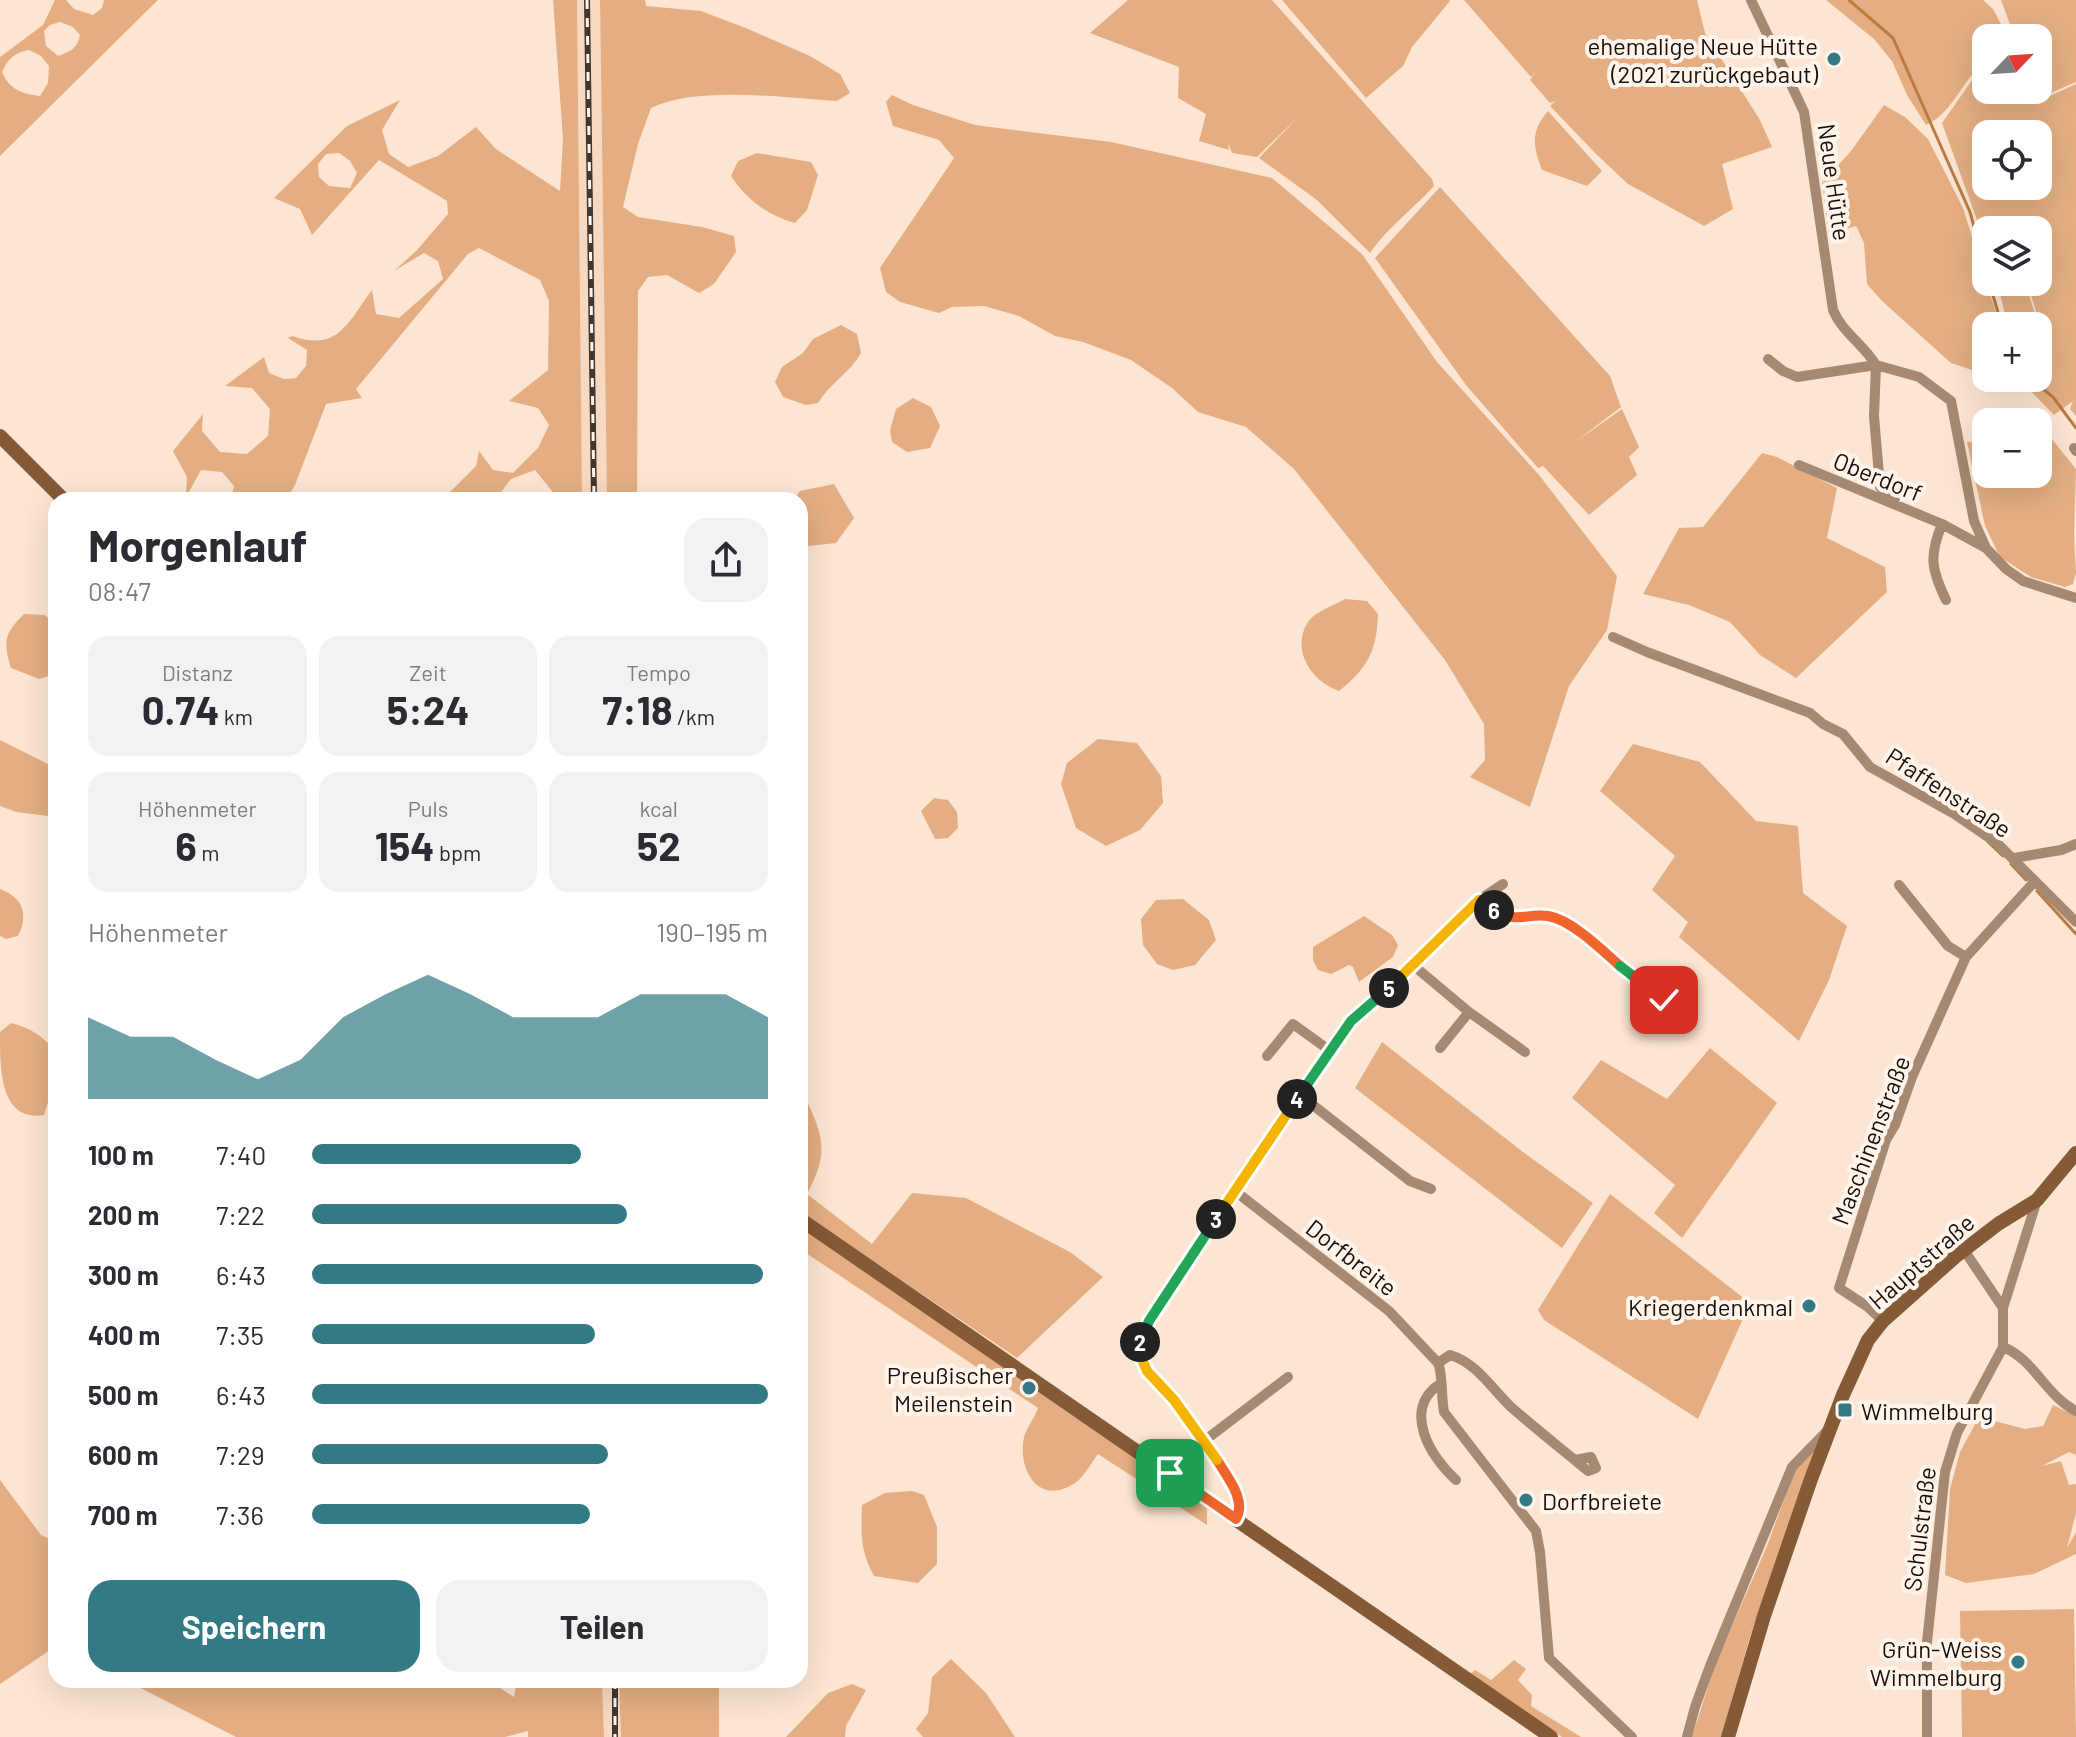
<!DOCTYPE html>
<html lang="de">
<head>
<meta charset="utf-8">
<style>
	:root { --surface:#fff; --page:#f2f2f3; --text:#2b2b33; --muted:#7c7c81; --accent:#337a85 }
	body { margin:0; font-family:Barlow,sans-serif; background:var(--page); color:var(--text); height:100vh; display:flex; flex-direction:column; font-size:30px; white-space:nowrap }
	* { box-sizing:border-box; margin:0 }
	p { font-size:26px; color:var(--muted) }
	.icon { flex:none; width:44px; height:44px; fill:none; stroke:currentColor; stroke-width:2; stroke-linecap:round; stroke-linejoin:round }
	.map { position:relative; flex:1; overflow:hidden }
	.sheet { position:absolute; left:48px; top:492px; width:760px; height:1196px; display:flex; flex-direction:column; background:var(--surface); border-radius:24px; box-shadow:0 8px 32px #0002 }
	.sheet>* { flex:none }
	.needle { width:52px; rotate:65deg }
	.buttons { position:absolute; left:1972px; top:24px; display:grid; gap:16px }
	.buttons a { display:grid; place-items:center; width:80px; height:80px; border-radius:16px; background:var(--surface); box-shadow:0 8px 32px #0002; font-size:40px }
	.pin { position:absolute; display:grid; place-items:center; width:68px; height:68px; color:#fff; margin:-34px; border-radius:16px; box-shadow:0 4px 12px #0006 }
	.km { position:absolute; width:40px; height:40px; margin:-20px; border-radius:50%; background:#222; color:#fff; font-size:22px; line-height:40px; text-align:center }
	.round { display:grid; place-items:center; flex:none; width:84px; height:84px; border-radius:24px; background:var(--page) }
	.overview { display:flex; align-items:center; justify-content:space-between; height:136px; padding:0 40px }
	h1 { font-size:44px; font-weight:700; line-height:60px }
	.metrics { display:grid; grid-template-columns:repeat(3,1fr); gap:12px; height:136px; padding:8px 40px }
	.metrics div { display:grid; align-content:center; border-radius:20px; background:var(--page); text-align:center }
	.metrics b { font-size:40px; font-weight:700 }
	.metrics small { font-size:22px; font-weight:400 }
	.metrics p { font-size:22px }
	.chart { height:224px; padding:16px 40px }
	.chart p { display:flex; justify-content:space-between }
	.chart svg { width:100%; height:144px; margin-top:8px; fill:var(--accent); opacity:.7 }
	.cta { display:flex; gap:16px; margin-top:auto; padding:16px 40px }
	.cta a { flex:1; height:92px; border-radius:24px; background:var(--accent); color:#fff; font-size:32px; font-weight:700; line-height:92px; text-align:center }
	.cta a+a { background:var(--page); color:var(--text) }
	ul { padding:0 40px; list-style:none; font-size:26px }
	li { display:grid; grid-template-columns:128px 96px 1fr; align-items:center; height:60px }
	li i { height:20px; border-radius:10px; background:var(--accent) }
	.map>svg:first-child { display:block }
	.built { fill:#f7d9c1 }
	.green { fill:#e4ae82; fill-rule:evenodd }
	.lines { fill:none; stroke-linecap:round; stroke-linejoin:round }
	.stream { stroke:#bb7b42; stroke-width:3 }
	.minor { stroke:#a68972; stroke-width:10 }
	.secondary { stroke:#845a37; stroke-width:14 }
	.rail-casing { stroke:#41372e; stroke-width:6 }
	.rail { stroke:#fff5ed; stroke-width:3; stroke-dasharray:9; stroke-linecap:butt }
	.split-1-casing { stroke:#fff; stroke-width:16 }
	.split-2-casing { stroke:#fff; stroke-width:16 }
	.split-3-casing { stroke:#fff; stroke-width:16 }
	.split-4-casing { stroke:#fff; stroke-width:16 }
	.split-5-casing { stroke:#fff; stroke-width:16 }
	.split-6-casing { stroke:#fff; stroke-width:16 }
	.split-7-casing { stroke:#fff; stroke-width:16 }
	.split-8-casing { stroke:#fff; stroke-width:16 }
	.split-1 { stroke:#f0652b; stroke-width:10 }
	.split-2 { stroke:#f5b400; stroke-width:10 }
	.split-3 { stroke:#22a559; stroke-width:10 }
	.split-4 { stroke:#f5b400; stroke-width:10 }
	.split-5 { stroke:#22a559; stroke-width:10 }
	.split-6 { stroke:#f5b400; stroke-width:10 }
	.split-7 { stroke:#f0652b; stroke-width:10 }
	.split-8 { stroke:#22a559; stroke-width:10 }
	.poi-dot { fill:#337a85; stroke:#fff5ed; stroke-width:3 }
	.labels { text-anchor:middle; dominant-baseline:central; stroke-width:8; stroke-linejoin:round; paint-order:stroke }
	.poi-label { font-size:24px; fill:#19110a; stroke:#fff5ed; text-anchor:end }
	.street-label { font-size:24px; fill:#19110a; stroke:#fff5ed }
</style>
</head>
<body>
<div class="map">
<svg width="2076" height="1737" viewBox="0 0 2076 1737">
	<rect width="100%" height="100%" fill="#fce5d2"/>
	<path class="built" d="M577,0H600L607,500H582Z
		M602,1680H619L621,1737H604Z"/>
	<path class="green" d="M55,0H66L74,9L93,15L102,8L104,0H158L0,156V57L43,25ZM60,22L73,27L80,35C78,48 70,52 58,56L46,46L44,31L50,25ZM29,50L41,56L49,66L48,83L40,96C22,94 9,89 2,72C8,59 15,52 29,50Z
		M553,0H577L582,500H552V491L535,470L511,479L495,500H442L476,466L479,451L493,470L513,473L538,448L549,425L538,408L509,401L548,370L549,301L540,280L479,248L468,254L356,389L362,398L326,404L295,485L286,500H231L234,486L222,472L201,470L186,497L187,477L173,451L203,414L202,431L220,452L247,454L268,436L270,409L252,388L225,386L264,357L269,373L284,379L296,378L306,366L307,350L288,338L292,336C339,352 347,323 372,290L376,314L399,318L443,279L438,261L424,253L394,271L417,250L448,214L447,201L379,160L312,235L300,209L274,198L347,126L400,100L382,130L389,154L408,167L438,156L476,127L496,149L560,191L563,139ZM339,153L350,161L357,173L350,188L329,186L319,177L318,164L326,154Z
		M600,0H645L646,6L701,11L748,29L810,56L840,74L850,93L837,101C784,98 698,85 651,108L638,144L623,207L638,217L702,227L734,236L736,252L714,284L699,293L667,275L648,277L638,291L637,500H607Z
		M1128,0H1272L1432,179L1434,186C1413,209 1388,227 1370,253L1317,200L1259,158L1298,117L1257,157L1232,153L1228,143L1229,150L1199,141L1206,114L1178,98L1179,67L1090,33Z
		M1282,0H1449L1450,1L1412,47L1403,66L1366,98Z
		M1464,0H1697L1705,33L1760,120L1772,147L1722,164L1733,209L1704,226L1628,184L1597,155L1550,106L1555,101L1550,103L1530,80L1536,71L1531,77Z
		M1826,0H1983L1993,9L2004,30L2000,38H1986V90H2036L2041,100L2076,84V416L2070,409L2073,401L2054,415L2026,386L2024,378H2038V326H2008L1997,282H2025L2037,320L2049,331L2038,318L2027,282H2038V230H1986V245L1942,123L1984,63C1962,80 1953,113 1926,125L1907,95L1892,61L1874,39ZM1986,134H2038V186H1986Z
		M2001,0H2076V82L2041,97L2038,90V38H2015Z
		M892,95L913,105L975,125L1111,142L1272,178L1362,254L1437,362L1539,475L1617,576L1607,630L1569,686L1530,807L1470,777L1485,760L1484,724L1445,660L1294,469L1246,427L1198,412L1172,388L1131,360L1083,342L1055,336L1019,316L984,306L952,307L939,313L900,302L886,292L880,268L954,158L939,140L893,126L886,102Z
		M1884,105L1905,117L1928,139L1963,208L2000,326H1986V371H1975L1951,363L1882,301L1867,284L1864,243L1856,226L1829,234L1822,183L1851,151Z
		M1548,111L1602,171L1587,186L1542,170C1533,146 1530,132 1548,111Z
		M757,153L811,162L818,175L807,210L795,223C768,216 746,199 731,176L738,161Z
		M1440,187L1610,376L1621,407L1575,442L1622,409L1639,447L1629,457L1637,475L1589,515L1543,466L1538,468L1466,385L1375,258Z
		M841,325L857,334L861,353C850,373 830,383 818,403L806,405L783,397L775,382L782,367L803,353L813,339Z
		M913,398L931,407L940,426L930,448L907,452L892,442L890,430L896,409Z
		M2043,428L2076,469L2074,535L2076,573L2073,584L2065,587L2031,577L2000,557L1985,526L1967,442L1986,441V474H2038V429Z
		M1762,453L1777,457L1837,488L1827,538L1885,567L1887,592L1796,678L1760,655L1730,622L1689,605L1643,594L1679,528L1703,527Z
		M834,484L854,518L836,543L800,547V500H793L800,491Z
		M1345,599L1367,601L1378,614C1377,650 1368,668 1339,691C1312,682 1290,650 1308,622C1314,612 1335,605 1345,599Z
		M24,614L45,615L56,626V674L39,679L11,668C3,641 4,634 24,614Z
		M1098,739L1137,743L1161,776L1163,803L1140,830L1106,846L1076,828L1061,784L1067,763Z
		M0,740L56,768V805L48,816L16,812L0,806Z
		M1633,744L1700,762L1756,821L1798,826L1803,893L1847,926L1829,980L1799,1041L1679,937L1688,922L1652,890L1675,856L1600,791Z
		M934,798L948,800L957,812L958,828L948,838L935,839L921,811Z
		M0,889C23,897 29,915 18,936L6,939L0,936Z
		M1183,899L1209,920L1216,940L1195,965L1173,970L1157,964L1143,945L1141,919L1156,900Z
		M1364,916L1392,935L1398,945L1393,957L1359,982L1353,967L1349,965L1331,974L1318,970L1313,960V947Z
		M11,1023C31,1028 42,1036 56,1051V1077L44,1115C0,1122 0,1070 0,1032Z
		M1382,1042L1523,1152L1593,1203L1562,1248L1355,1088Z
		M1710,1048L1777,1103L1682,1238L1654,1213L1675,1185L1572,1098L1601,1060L1667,1099Z
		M800,1085C820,1132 833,1146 807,1194L872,1244L912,1193L966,1198L1070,1252L1103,1277L1017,1358L800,1212Z
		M1610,1194L1750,1303L1698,1419L1544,1320L1538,1310Z
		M800,1226L1207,1505V1525L1098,1454C1091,1463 1084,1477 1075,1483C1039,1507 1017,1470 1024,1437C1027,1427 1035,1417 1038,1408L800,1249Z
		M2053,1405L2076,1416V1455L2069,1452L2042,1466L2061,1461L2069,1485L2076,1484V1513L2067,1548L2076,1532V1554L2034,1574L1966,1583L1945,1575L1950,1489L1960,1452L1979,1417L2025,1429L2043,1426Z
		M1817,1448L1751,1633L1721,1737H1692L1715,1665L1767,1546L1796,1467Z
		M0,1480L41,1535L56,1542V1646L0,1684Z
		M912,1491L924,1495L937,1527V1564L918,1583L874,1576C860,1551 861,1533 862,1505L885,1493Z
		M2074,1609L2076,1737H1962L1960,1611Z
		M951,1659L986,1693L1015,1737H923L916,1729L928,1713L932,1677Z
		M1514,1660L1526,1669L1518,1680L1532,1695L1531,1706L1581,1737H1562L1470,1674L1475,1670L1491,1680Z
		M125,1680H488L514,1697L517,1680H602L604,1737H528V1731L505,1737H236Z
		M619,1680H719V1737H621Z
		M852,1684L866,1690L846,1726L845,1737H786L828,1693Z"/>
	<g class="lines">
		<path class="stream" d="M1849,0L1893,38L1970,212L1986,270
			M1989,282L2002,326
			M2029,378L2053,397L2076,428
			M1988,842L2003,856
			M2011,864L2026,880
			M2037,891L2076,934"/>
		<path class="minor" d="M1751,0L1804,112L1833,310C1842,332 1864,345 1876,365
			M1768,359L1783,371L1797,377L1876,365L1919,377L1951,401L1974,521L1986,548
			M1876,365L1874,416L1880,487L1895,499
			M2074,448L2076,451
			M1799,465L1942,524L1986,548L2006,569L2023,581L2076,598
			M1942,524C1929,556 1931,569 1946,600
			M1613,637L1647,652L1810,713L1823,724L1843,734L1870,767L1956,815L1997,843L2076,922
			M2014,858L2061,850L2076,844
			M1899,885L1948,946L1966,957
			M1479,900L1509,919L1547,916L1559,919L1584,936L1664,1000
			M1414,966L1469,1012L1525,1052
			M1440,1048L1469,1012
			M1267,1056L1293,1024L1329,1050
			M1300,1095L1410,1181L1431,1189
			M1235,1191L1389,1311L1438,1363C1443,1374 1441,1397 1444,1412L1536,1531L1540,1552L1549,1658L1632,1737
			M1964,1250L2003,1308
			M1883,1321L1868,1307L1839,1288L1886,1140L1895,1125L1912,1077L1961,968L1966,957L2034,882
			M2003,1347C2034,1359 2046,1396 2076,1411
			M1438,1363L1450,1355C1477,1363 1491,1388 1511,1407C1536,1429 1563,1450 1588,1471L1596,1468L1591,1457L1575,1460
			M1440,1384C1401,1409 1431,1458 1456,1480
			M1204,1441L1288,1377
			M1236,1519L1240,1504L1227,1477L1184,1412L1147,1371L1140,1355V1338L1329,1050L1351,1021L1414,966L1479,900L1503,884
			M1687,1737L1695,1707L1710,1666L1792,1467L1827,1431
			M1927,1737V1642L1945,1472L1957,1433L2003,1347V1308L2037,1200"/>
		<path class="secondary" d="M0,436L64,500
			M800,1219L1551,1737
			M1728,1737L1764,1616L1811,1479L1843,1395L1868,1340L1883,1321L1955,1257L1998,1224L2037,1200L2076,1153"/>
		<defs>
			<path id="rail" d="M587,0L594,500
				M615,1680V1737"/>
		</defs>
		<use href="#rail" class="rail-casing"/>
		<use href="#rail" class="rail"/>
	</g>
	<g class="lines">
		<defs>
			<path id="split-1" d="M1170,1473L1236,1519C1247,1500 1227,1477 1217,1460"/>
			<path id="split-2" d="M1140,1342V1355L1147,1371L1174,1400L1217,1460"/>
			<path id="split-3" d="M1140,1342L1149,1321L1216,1219"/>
			<path id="split-4" d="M1216,1219L1297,1099"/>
			<path id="split-5" d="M1297,1099L1351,1021L1389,988"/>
			<path id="split-6" d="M1389,988L1479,900L1494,910"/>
			<path id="split-7" d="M1494,910C1518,924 1525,913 1548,916C1572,920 1602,950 1620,966"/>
			<path id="split-8" d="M1620,966L1664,1000"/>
		</defs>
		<use href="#split-1" class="split-1-casing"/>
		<use href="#split-2" class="split-2-casing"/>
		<use href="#split-3" class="split-3-casing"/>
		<use href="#split-4" class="split-4-casing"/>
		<use href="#split-5" class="split-5-casing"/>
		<use href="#split-6" class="split-6-casing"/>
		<use href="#split-7" class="split-7-casing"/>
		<use href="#split-8" class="split-8-casing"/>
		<use href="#split-1" class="split-1"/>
		<use href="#split-2" class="split-2"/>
		<use href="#split-3" class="split-3"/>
		<use href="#split-4" class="split-4"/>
		<use href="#split-5" class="split-5"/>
		<use href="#split-6" class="split-6"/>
		<use href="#split-7" class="split-7"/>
		<use href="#split-8" class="split-8"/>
	</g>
	<g class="poi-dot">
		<circle cx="1834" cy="59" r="8"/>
		<circle cx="1809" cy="1306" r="8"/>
		<circle cx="1029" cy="1388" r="8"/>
		<rect x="1837" y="1402" width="16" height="16" rx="4"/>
		<circle cx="1526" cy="1500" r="8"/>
		<circle cx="2018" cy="1662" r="8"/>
	</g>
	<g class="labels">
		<g class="poi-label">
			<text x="1818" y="45">ehemalige Neue Hütte<tspan x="1818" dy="28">(2021 zurückgebaut)</tspan></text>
			<text x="1793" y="1306">Kriegerdenkmal</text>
			<text x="1013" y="1374">Preußischer<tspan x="1013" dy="28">Meilenstein</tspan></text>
			<text x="1861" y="1410" text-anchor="start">Wimmelburg</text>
			<text x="1542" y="1500" text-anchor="start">Dorfbreiete</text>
			<text x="2002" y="1648">Grün-Weiss<tspan x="2002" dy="28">Wimmelburg</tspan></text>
		</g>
		<g class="street-label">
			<text transform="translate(1835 182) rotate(82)">Neue Hütte</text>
			<text transform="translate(1878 476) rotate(22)">Oberdorf</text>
			<text transform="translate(1949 792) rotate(33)">Pfaffenstraße</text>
			<text transform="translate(1870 1140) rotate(-69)">Maschinenstraße</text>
			<text transform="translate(1352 1257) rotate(38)">Dorfbreite</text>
			<text transform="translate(1921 1261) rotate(-41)">Hauptstraße</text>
			<text transform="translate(1919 1529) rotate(-83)">Schulstraße</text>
		</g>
	</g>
</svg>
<div class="buttons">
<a><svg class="needle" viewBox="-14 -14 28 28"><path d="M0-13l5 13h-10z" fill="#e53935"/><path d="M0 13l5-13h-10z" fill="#7c7c81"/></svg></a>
<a><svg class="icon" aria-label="locate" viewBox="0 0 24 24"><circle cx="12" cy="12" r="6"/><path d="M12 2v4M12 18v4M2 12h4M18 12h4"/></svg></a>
<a><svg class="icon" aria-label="layers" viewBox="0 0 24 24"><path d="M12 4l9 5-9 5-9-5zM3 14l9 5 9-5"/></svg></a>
<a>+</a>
<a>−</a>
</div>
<div class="pin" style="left:1170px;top:1473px;background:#1e9e55"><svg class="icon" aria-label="arrive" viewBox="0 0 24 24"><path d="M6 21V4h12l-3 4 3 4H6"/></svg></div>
<div class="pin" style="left:1664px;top:1000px;background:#d93025"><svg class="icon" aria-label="check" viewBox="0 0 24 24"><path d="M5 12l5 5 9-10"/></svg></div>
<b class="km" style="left:1140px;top:1342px">2</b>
<b class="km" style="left:1216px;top:1219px">3</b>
<b class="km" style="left:1297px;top:1099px">4</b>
<b class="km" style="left:1389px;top:988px">5</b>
<b class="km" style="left:1494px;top:910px">6</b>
<section class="sheet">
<div class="overview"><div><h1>Morgenlauf</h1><p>08:47</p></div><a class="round"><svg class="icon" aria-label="share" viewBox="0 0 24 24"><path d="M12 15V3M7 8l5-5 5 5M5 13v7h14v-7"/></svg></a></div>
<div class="metrics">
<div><p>Distanz</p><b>0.74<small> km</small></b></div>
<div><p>Zeit</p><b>5:24</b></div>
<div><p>Tempo</p><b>7:18<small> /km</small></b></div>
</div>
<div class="metrics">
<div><p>Höhenmeter</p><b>6<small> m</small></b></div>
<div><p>Puls</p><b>154<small> bpm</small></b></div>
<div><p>kcal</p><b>52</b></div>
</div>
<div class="chart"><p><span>Höhenmeter</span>190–195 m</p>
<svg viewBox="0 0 160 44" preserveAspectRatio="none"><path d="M0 44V19L10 25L20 25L30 32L40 38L50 32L60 19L70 12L80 6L90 12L100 19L110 19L120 19L130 12L140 12L150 12L160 19V44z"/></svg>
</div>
<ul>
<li><b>100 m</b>7:40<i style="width:59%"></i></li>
<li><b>200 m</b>7:22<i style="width:69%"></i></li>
<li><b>300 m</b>6:43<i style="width:99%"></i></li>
<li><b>400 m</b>7:35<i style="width:62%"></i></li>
<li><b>500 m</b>6:43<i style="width:100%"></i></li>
<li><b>600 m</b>7:29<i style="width:65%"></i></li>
<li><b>700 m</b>7:36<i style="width:61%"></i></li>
</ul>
<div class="cta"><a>Speichern</a><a>Teilen</a></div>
</section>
</div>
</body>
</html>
